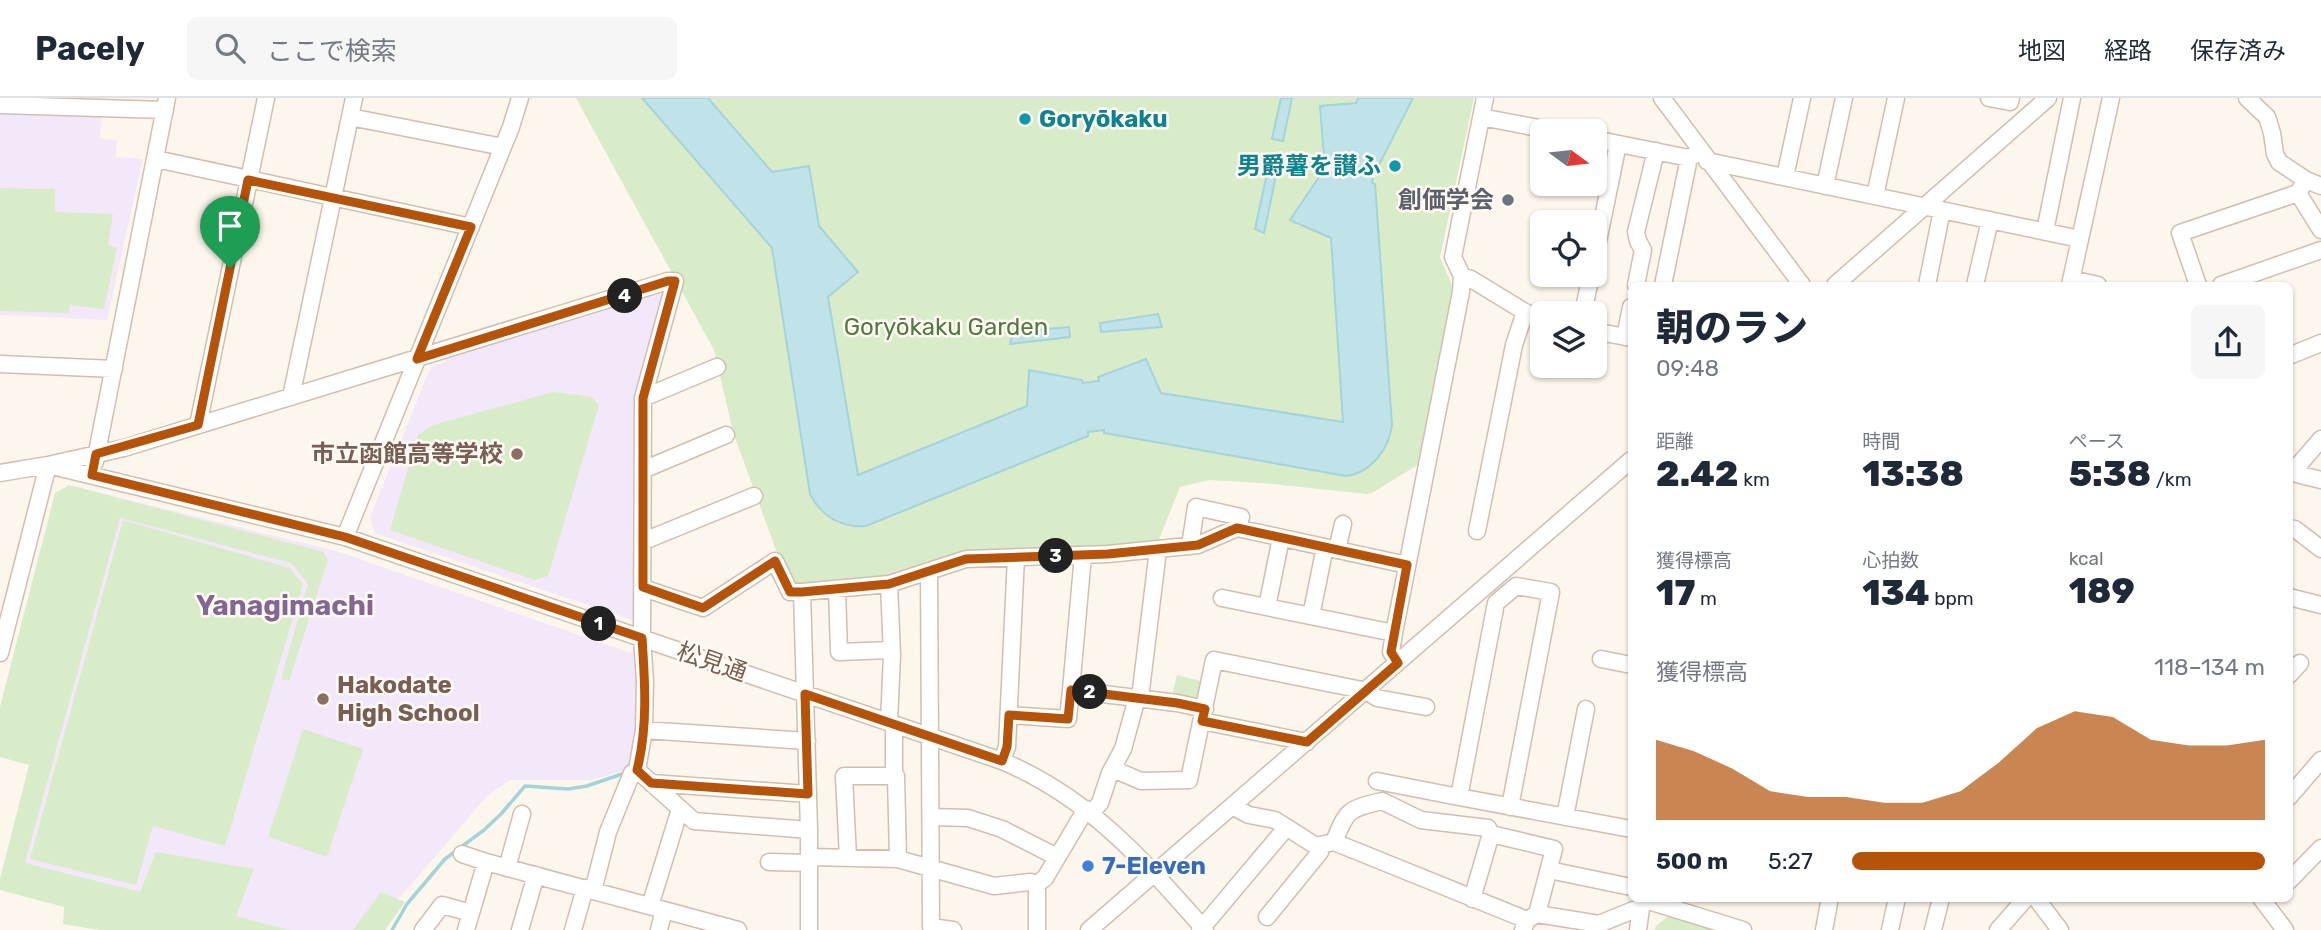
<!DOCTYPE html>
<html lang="ja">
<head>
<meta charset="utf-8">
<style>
	:root { --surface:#fff; --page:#f6f6f7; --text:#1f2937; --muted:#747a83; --line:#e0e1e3; --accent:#b45309 }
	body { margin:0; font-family:Rubik,"Noto Sans JP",sans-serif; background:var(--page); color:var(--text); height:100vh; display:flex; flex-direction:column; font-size:26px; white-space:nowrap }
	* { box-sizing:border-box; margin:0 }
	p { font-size:23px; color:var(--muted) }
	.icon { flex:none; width:38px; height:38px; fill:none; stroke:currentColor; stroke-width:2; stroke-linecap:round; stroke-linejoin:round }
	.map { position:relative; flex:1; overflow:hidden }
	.drawer { position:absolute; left:1628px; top:184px; width:665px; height:620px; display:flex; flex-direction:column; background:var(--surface); border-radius:10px; box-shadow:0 2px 5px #0004 }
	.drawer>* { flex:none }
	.needle { width:46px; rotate:105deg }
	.controls { position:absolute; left:1530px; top:21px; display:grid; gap:14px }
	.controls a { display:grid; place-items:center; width:77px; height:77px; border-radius:10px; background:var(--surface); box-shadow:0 2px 5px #0004; font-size:35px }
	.pin { position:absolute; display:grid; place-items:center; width:60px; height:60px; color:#fff; margin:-72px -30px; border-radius:50% 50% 50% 0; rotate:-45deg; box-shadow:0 0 7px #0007 }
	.pin .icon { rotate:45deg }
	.km { position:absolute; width:35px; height:35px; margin:-18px; border-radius:50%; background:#222; color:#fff; font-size:19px; line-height:35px; text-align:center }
	.round { display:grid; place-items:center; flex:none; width:74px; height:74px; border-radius:10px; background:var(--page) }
	.head { display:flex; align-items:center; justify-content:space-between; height:119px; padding:0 28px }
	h1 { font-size:38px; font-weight:800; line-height:52px }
	.figures { display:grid; grid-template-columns:repeat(3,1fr); gap:10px; height:119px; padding:7px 28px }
	.figures div { display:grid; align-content:center }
	.figures b { font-size:35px; font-weight:800 }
	.figures small { font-size:19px; font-weight:400 }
	.figures p { font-size:19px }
	.chart { height:196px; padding:14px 28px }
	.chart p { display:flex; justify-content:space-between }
	.chart svg { width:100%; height:126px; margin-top:7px; fill:var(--accent); opacity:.7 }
	ul { padding:0 28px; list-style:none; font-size:23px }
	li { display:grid; grid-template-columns:112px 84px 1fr; align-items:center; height:52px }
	li i { height:18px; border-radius:9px; background:var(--accent) }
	header { display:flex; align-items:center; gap:42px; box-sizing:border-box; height:98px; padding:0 35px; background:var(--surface); border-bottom:2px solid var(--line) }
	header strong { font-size:33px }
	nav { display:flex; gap:38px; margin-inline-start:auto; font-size:24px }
	.search { width:490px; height:63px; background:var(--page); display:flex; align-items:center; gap:18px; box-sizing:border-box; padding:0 24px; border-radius:10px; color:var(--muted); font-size:26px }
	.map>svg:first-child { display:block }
	.education { fill:#f3e8fa }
	.green { fill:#d8ecc9 }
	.water { fill:#bfe3e8; stroke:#a5d3da; stroke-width:2 }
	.pier { fill:#fdf6ec }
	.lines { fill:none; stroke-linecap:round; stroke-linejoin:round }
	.stream { stroke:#a5d3da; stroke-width:3.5 }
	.minor-casing { stroke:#d1beb0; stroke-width:19 }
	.minor { stroke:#fff; stroke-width:16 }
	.route-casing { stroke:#fff; stroke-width:14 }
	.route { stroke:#b45309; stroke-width:9 }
	.culture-dot { fill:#0f9aa8; stroke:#fffaf3; stroke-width:2.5 }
	.worship-dot { fill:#6b7280; stroke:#fffaf3; stroke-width:2.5 }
	.education-dot { fill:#8d6e63; stroke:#fffaf3; stroke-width:2.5 }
	.shop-dot { fill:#3f7fe0; stroke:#fffaf3; stroke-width:2.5 }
	.labels { text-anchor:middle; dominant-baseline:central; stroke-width:5; stroke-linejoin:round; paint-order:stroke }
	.culture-label { font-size:24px; font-weight:bold; fill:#0d838f; stroke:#fffaf3; text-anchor:start }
	.worship-label { font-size:24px; font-weight:bold; fill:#5b616d; stroke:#fffaf3; text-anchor:end }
	.park-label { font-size:24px; fill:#537a41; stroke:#fffaf3 }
	.education-label { font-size:24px; font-weight:bold; fill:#785e54; stroke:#fffaf3; text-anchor:end }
	.street-label { font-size:24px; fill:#7a5c4d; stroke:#fffaf3 }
	.shop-label { font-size:24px; font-weight:bold; fill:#366cbe; stroke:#fffaf3; text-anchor:start }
	.quarter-label { font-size:28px; font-weight:bold; fill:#846695; stroke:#fffaf3 }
</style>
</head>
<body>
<header>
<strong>Pacely</strong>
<div class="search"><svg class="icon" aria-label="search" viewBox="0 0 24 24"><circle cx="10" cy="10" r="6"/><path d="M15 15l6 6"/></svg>ここで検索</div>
<nav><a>地図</a><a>経路</a><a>保存済み</a></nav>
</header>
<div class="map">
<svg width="2321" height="832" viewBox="0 0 2321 832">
	<rect width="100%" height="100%" fill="#fdf6ec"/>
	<path class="education" d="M0,16L102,17L100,41L117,42L116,59L143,61L107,222L0,217Z
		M668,190L637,294L635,523L375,435L370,419L429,273L435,267L446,264L444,258Z
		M69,387L336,453L640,558L639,632L629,671L591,682H510L487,698L372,832H241L9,770L35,666Z"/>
	<path class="green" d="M576,0H1474L1440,159L1454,192L1419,366L1372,395L1367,396L1262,385L1209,382L1180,389L1157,446L964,456L884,483L793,489L776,452L733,334L714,252Z
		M0,90L55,91V114L113,116L108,147L117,150L104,211L70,207L69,215L0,213Z
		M553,294L592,299L599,307L548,478L535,482L390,432L418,337L433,327Z
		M69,387L324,454L328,462L289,583L281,581L308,486L291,465L120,420L25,765L140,794L156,754L254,771L236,818L290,832H99L63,826L64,809L0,792V781L29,667L0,659V609L55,395Z
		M123,422L290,470L303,486L225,748L153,728L136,787L30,761Z
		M1177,577L1205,584L1202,599L1197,603L1172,598Z
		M303,631L363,651L327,759L268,739Z
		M381,794L405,804L385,832H353Z
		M1670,816L1721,832H1655L1656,828Z"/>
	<path class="water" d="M642,0H708L772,74L809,68L819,128L858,174L828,199L858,377L1027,308L1029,272L1082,282L1083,285L1099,283L1098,279L1146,261L1161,295L1343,324L1331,140L1290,122L1321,76H1325L1327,60L1324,59L1320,8L1356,5L1358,0H1413L1378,69L1375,68L1372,85L1375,86L1392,327C1389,351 1371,375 1346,378L1104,335V332L1088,334V338L866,428C841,430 821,418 810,396L772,150Z
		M1281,0H1292L1283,43L1272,41Z
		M1268,71L1277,73L1264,135L1255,131Z
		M1158,216L1162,229L1101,234L1100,225Z
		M1069,229L1070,239L1010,246L1013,234Z"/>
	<path class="pier" d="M1324,64L1376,73L1375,80L1323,71Z"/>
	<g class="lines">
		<path class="stream" d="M392,832L407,806L445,761L484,732L501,716L525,688L568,691L587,688L625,675"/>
		<defs>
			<path id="minor" d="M1485,0L1453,159L1462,178L1471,181L1525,214L1542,221
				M1662,0L1802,187
				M1989,0L2010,4L2011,0
				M2247,0L2267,19L2272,35L2275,56L2279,64L2306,82
				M0,7L165,12
				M350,19L503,49
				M1481,19L1554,33
				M1594,41L1689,60L1698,55
				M156,61L471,129
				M1707,63L2080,141
				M1785,79L1802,0
				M1825,88L1844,0
				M2298,95L2321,132
				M1875,98L1896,0
				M2045,133L2072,0
				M1594,163L1618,46
				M2071,181L2098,187
				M1636,187L1643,152L1638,143L1636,134L1656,53
				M1663,187L1689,60
				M1835,187L2048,0
				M1927,187L1942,112
				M1975,187L1990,122
				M2070,187L2111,0
				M2198,187L2180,135L2298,95L2306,82L2321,88
				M2221,187L2321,152
				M1583,215L1591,177
				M1594,233L1631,240
				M1625,239L1631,209
				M2289,258L2321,245
				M0,266L114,271
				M291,299L354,0
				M643,300L717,269
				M198,327L266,0
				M95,364L167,0
				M2296,370L2321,341
				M643,372L726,337
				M2289,374L2321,382
				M0,375L48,367L345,439L1002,663C1090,700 1143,762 1205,832
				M2289,430L2295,431L2321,451
				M1477,433L1514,247L1525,214
				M345,439L511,29L520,0
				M644,443L754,398
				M1190,448L1196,409L1241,419L1238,430
				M1337,452L1343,426
				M1083,457L1071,592L1177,605L1205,611
				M929,473L931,829L953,832
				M643,490L703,510L775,463L790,494H802L889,486L966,461L1108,456L1198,447L1237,430L1407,467
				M837,491L839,554L890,552
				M802,494L809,732V832
				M2289,499L2321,507
				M1222,500L1394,535
				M1267,509L1281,440
				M1311,518L1325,449
				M0,555L48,367L124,350L668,183H675L643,300L642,540L645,583L644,632L637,672L632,675L608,734L593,793
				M1601,561L1631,567
				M1398,564L1391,554L1394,535L1461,194L1462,178
				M2289,577L2300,565
				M1140,600L1158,452
				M1009,617L1068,621L1071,592
				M1202,623L1307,644
				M889,624L892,557L889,486
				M644,632L807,643
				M1002,663L1007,649L1016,459
				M1113,671L1141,683L1189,682L1214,562L1367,593L1377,600L1426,609
				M637,672L694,723L809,732
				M894,678V626
				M1377,683L1459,699
				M651,685L808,696
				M2289,699L2321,662
				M1232,708L1249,717L1275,722L1316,748L1334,744L1527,822
				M1510,709L1551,494L1516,488L1496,505L1459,699L1631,731
				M1091,715L1100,705L1110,675L1123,651L1137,600
				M931,719L968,720L1002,731L1057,759
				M1565,719L1586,611
				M1491,736L1554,751L1537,816L1527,822L1523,832
				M1334,744C1347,711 1349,711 1382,703L1421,722L1488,730L1491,736L1472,801
				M462,756L486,764
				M809,759L898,761L994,788L1030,784L1037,786L1045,780L1086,711
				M848,760L844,678H896L898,761
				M769,764L810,765
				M507,770L522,716
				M1549,772L1631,789
				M2289,783L2321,750
				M2036,800L2060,832
				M2261,800L2285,832
				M1642,801L1743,832
				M650,808L680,711
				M1537,816L1599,826L1641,809
				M1267,819L1320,754L1321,748
				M423,832L442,807L471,815
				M466,832L486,764L738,832
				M520,832L536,777
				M573,832L585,790
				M659,832L664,812
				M1037,832V786
				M1089,832L1631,362
				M1200,832L1286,730
				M1638,832L1642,803
				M1824,832L1830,800
				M1890,832L1897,800
				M1933,832L1941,800
				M1998,832L2026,800"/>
		</defs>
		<use href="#minor" class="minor-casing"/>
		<use href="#minor" class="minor"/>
	</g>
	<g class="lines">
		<defs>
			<path id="route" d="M248,82L471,129L417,261L668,183H675L643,300V489L703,510L775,463L790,494H802L889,486L966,461L1108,456L1198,447L1237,430L1407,467L1391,554L1398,565L1307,644L1202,623L1205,611L1177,605L1071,592L1068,621L1009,617L1007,649L1002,663L805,596L808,696L651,685L637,672C648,629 645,584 642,540L345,439L92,377L96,356L198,327Z"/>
		</defs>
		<use href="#route" class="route-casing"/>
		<use href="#route" class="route"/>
	</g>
	<g class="culture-dot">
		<circle cx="1025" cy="21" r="7"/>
		<circle cx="1395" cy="68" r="7"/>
	</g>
	<circle class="worship-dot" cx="1508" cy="102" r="7"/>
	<g class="education-dot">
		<circle cx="517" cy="356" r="7"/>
		<circle cx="323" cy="601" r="7"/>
	</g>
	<circle class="shop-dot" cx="1088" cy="768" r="7"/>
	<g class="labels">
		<g class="culture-label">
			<text x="1039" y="21">Goryōkaku</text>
			<text x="1381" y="68" text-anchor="end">男爵薯を讃ふ</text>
		</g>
		<g class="worship-label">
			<text x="1494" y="102">創価学会</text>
		</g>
		<g class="park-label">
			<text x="946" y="229">Goryōkaku Garden</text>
		</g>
		<g class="education-label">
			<text x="503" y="356">市立函館高等学校</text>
			<text x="337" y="587" text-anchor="start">Hakodate<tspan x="337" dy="28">High School</tspan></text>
		</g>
		<g class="street-label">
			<text transform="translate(712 564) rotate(19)">松見通</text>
		</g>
		<g class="shop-label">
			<text x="1102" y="768">7-Eleven</text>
		</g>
		<g class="quarter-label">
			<text x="285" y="507">Yanagimachi</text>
		</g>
	</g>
</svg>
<div class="controls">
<a><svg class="needle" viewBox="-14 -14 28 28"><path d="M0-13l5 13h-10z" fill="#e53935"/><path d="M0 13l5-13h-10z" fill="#747a83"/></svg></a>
<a><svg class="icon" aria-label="locate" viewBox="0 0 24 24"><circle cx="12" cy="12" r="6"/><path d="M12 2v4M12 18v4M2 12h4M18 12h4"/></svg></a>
<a><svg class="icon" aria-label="layers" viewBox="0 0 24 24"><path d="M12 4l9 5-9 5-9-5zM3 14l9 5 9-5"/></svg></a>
</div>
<div class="pin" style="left:230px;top:170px;background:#1e9e55"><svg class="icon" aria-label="arrive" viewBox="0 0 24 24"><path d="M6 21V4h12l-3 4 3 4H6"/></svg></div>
<b class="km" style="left:599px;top:526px">1</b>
<b class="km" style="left:1090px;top:594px">2</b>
<b class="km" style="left:1056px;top:458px">3</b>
<b class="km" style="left:625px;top:198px">4</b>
<section class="drawer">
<div class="head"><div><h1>朝のラン</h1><p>09:48</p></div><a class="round"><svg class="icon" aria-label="share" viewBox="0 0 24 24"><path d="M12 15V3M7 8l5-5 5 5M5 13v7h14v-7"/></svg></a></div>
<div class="figures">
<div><p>距離</p><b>2.42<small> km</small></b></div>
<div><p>時間</p><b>13:38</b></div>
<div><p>ペース</p><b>5:38<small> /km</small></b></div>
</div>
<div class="figures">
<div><p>獲得標高</p><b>17<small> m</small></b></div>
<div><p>心拍数</p><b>134<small> bpm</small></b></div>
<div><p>kcal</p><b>189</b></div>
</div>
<div class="chart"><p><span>獲得標高</span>118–134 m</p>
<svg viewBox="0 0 160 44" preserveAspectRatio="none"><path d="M0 44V16L10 20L20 26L30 34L40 36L50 36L60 38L70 38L80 34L90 24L100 12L110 6L120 8L130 16L140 18L150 18L160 16V44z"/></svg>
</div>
<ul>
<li><b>500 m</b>5:27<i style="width:100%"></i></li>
</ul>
</section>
</div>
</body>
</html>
